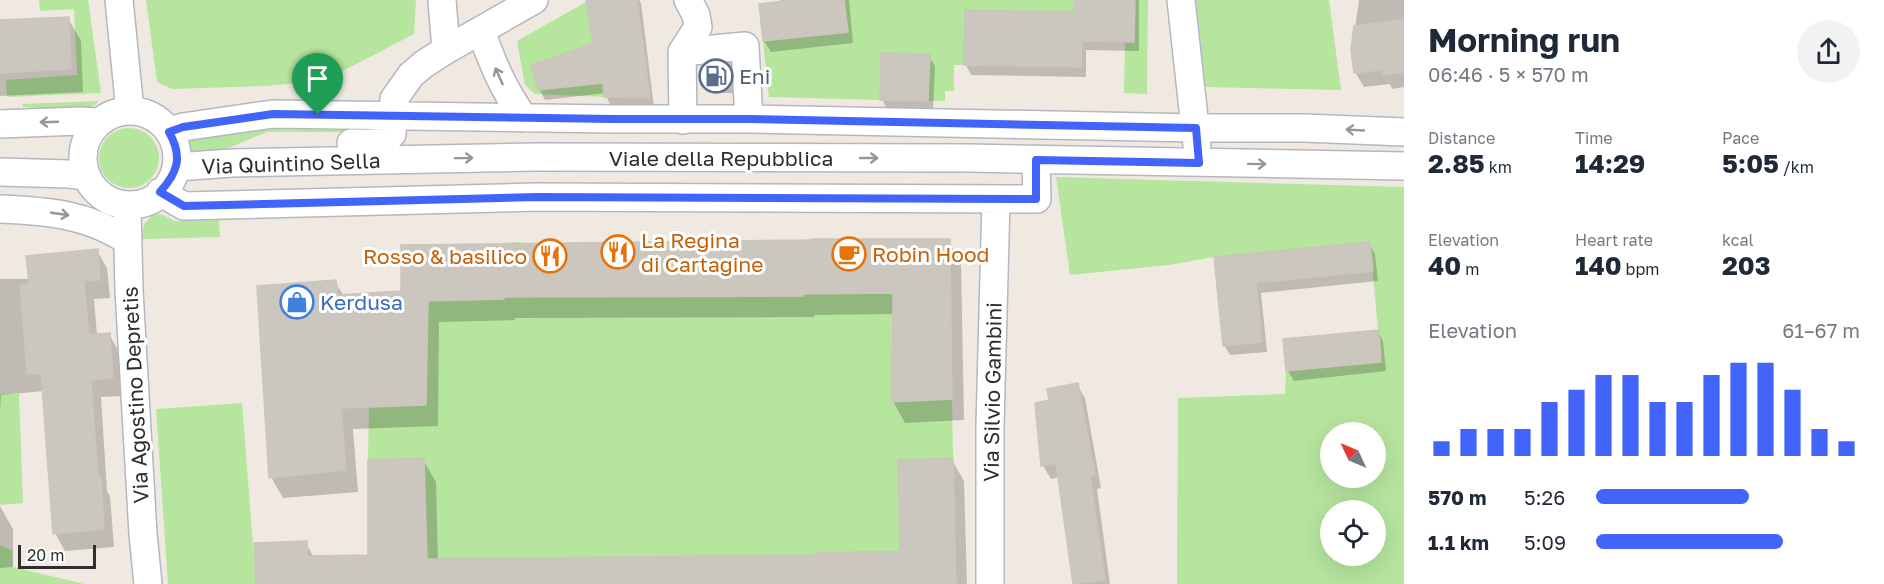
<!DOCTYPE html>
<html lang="en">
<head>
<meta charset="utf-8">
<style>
	:root { --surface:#fff; --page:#f2f2f3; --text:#1f2937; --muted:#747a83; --accent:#4264fb }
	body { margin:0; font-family:"Golos Text",sans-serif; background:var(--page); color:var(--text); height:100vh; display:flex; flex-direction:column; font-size:22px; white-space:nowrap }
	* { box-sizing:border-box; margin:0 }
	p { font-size:20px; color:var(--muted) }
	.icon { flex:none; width:33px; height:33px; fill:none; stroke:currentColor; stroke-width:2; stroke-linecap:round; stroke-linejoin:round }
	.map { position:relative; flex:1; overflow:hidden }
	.drawer { display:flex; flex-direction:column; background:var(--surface); width:480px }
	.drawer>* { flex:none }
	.needle { width:39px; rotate:314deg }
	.fabs { position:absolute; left:1320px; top:422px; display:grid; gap:12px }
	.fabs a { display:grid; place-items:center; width:66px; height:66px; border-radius:50%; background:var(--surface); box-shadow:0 6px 24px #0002; font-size:30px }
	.scale { position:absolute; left:18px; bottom:15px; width:78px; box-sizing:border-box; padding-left:6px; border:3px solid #2e2e2e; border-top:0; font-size:16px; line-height:21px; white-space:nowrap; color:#2e2e2e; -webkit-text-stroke:4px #fff; paint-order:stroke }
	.pin { position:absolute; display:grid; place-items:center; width:51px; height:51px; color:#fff; margin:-62px -26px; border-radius:50% 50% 50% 0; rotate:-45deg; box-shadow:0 0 6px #0007 }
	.pin .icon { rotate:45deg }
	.round { display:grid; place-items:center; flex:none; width:63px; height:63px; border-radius:32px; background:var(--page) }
	.head { display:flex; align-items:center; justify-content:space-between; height:102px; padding:0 24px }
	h1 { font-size:33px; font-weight:700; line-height:45px }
	.metrics { display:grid; grid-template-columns:repeat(3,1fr); gap:9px; height:102px; padding:6px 24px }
	.metrics div { display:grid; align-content:center }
	.metrics b { font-size:26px; font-weight:700 }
	.metrics small { font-size:16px; font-weight:400 }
	.metrics p { font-size:16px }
	.chart { height:168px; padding:12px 24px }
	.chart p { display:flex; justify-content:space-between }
	.chart svg { width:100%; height:108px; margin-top:6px; stroke:var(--accent); stroke-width:6 }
	ul { padding:0 24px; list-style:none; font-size:20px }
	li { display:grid; grid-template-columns:96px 72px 1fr; align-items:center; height:45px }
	li i { height:15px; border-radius:8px; background:var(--accent) }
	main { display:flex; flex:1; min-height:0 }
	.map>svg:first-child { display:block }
	.green { fill:#b6e59e; fill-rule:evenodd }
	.shadow { fill:#0003 }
	.building { fill:#cbc7bf; stroke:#cbc5ba; stroke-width:1.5 }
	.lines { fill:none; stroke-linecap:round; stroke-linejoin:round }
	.minor-casing { stroke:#b4b7c1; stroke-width:30 }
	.minor { stroke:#fff; stroke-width:27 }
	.oneway { stroke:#969696 }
	.route-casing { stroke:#fff; stroke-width:12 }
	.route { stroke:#4264fb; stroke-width:8 }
	.labels { text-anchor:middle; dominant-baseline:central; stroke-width:6; stroke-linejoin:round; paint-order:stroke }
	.service-label { font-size:21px; fill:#4e5e75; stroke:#fff; text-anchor:start }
	.street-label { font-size:21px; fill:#2e2e2e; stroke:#fff }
	.food-label { font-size:21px; fill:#c56008; stroke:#fff; text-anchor:start }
	.shop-label { font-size:21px; fill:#366cbe; stroke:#fff; text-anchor:start }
</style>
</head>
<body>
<main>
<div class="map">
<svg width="1404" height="584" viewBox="0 0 1404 584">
	<rect width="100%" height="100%" fill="#efe9e1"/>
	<path class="green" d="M39,0H88L101,93L7,97L6,80L77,75L74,9L40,11Z
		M146,0H416L414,34L343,71L322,78L298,83L265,86L172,89L157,82Z
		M844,0H1075L1074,12L965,10L964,65H954V91H945V101H928L929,55L880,100L769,97L763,41L847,32Z
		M1135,0H1148L1147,94L1124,93L1125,42Z
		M1196,0H1329L1341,90L1205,87Z
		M586,2L592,37H598L604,97L535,94L525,85L517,41Z
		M99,101C87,117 42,108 23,107L22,104Z
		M99 158a30 30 0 1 1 60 0a30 30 0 1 1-60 0Z
		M245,129L373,130L374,132H267L228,148L189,152L188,138Z
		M1056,177L1404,187V584H1177L1178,398L1285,394L1286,371L1381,362L1370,243L1214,257L1169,265L1070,275ZM1330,432H1376V477H1330ZM1330,510H1376V555H1330Z
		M154,213L163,215L175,221L219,220L220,237L142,239L144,224Z
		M812,239L815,294L893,293L892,402L952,399L953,458L898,460L900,551L816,553V584L802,555L610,558L609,584L427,559L424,459L368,460L369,407L426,405L428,301L504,299L503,243L522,242L523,297L802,296V240Z
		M0,394H19L23,503L0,505Z
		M242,403L256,584H168L156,409Z
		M0,545L12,550L13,567L84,584H0Z"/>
	<path class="shadow" d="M594,0H639L641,3L654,107H611L605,93L545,100L540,90L595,45Z
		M780,0H849L853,43L771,52L764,41L781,3Z
		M1076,0H1139V51L1086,50V77L971,75L966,65L1076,13Z
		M1359,0H1404V87L1392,89L1390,84L1364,87L1355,72L1352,50Z
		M68,18L81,41L83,92L0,96V22Z
		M929,56L935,66L933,110L887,109L882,99Z
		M729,65L732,69L733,93H711L709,89Z
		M949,241L961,262L964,420L905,423L893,401L894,314L814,315V317L515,318V320L439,322L438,426L353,429L358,492L283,498L271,477L335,282L344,296L402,292Z
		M1369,244L1375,254L1378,281L1261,293L1267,352L1230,355L1224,345L1216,259Z
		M97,251L107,268L110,298L94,299L97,335L109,334L119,352L123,396L101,397L107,491L110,496L114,547L65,551L55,533L44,391L1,395L0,411V279H30Z
		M1378,331L1383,341L1386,371L1294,381L1288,371Z
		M1077,385L1085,398L1101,488L1097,489L1110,584H1075L1059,477L1051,479L1043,466L1050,401Z
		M423,460L436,482L438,560L817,556L902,552L952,460L964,481L967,584H257L306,543L314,558L370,557Z
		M0,506L13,529V567L0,568Z"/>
	<path class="building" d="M586,0H637L650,98L604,97L603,83L538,90L531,65L593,44Z
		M792,0H844L848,32L763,41L759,4Z
		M1075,0H1135L1134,42L1082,41L1081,67L964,65L965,10L1074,12Z
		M69,17L71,69L0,73V20Z
		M1404,19V72L1383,75L1382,70L1354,73L1351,50L1354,26Z
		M881,53L930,54L928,101L880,100Z
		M730,63L732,88L707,89L706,66Z
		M812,239H950L952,399L892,402L893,293L803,294V296L504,297V299L428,301L426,405L341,408L346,470L269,478L257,286L336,280L338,295L401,291V245L812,240Z
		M1370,242L1373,271L1256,283L1262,342L1223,346L1214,257Z
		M98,249L100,280L84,281L89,335L110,333L113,378L91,380L98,477H101L104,529L53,534L41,373L27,374L20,285L29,284L26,256Z
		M1379,330L1381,362L1286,371L1283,339Z
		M1078,383L1095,475L1090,476L1105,580L1073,584L1056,463L1041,466L1035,403L1049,400L1047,389Z
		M424,458L427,559L816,555V553L900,551L898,460L953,458L956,584H256L254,543L307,541L308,556L368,555V460Z"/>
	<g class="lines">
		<defs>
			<path id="minor" d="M119,0L130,111
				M442,0L446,50
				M1181,0L1197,145
				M481,31C492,62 504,91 524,118
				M682,52L698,27L696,15L688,0
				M83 158a47 47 0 1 1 94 0a47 47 0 1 1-94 0Z
				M683,120L682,52L745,46L749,119
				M0,124L80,121L98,122
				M169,132L183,127L273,114L614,119H749L1196,128H1305L1404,132
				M351,143C365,143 383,146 392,134L394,99L411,75L424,64L446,50L534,0
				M177,167L231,163L536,157L967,158L1404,166
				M0,172L69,174L87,176
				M160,192L184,206L535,197L1037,199L1036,160
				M127,206L129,290L143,534L148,584
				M0,209C48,211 86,214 127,240
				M990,584V426L996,200"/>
		</defs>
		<use href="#minor" class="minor-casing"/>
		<use href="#minor" class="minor"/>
	</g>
	<defs><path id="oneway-shaft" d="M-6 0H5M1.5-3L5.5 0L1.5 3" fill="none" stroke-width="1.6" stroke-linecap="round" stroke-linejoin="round" transform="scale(1.5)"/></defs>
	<g class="oneway">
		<use href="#oneway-shaft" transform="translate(499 76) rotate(-114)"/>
		<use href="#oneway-shaft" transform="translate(49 122) rotate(178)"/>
		<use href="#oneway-shaft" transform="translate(1355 130) rotate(-177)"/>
		<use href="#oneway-shaft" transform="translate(464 158) rotate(-1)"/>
		<use href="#oneway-shaft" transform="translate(869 158)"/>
		<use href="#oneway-shaft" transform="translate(1257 164) rotate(1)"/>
		<use href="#oneway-shaft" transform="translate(60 214) rotate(8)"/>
	</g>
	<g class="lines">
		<defs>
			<path id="route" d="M273,114L614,119H749L1196,128L1199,163L1036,160V199L536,197L184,206L160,192C178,172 183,157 169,132L183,127Z"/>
		</defs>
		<use href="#route" class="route-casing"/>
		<use href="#route" class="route"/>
	</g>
	<defs>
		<symbol id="fuel-ring" viewBox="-11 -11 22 22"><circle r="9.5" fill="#fff" stroke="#5c6f8a" stroke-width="1.5"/><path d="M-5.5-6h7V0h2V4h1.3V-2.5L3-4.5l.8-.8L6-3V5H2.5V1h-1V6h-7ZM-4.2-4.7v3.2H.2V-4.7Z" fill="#5c6f8a"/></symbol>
		<symbol id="restaurant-ring" viewBox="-11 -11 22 22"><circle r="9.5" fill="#fff" stroke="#e8710a" stroke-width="1.5"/><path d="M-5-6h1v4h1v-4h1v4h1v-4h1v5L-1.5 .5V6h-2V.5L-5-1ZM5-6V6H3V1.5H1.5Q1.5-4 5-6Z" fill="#e8710a"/></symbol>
		<symbol id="cafe-ring" viewBox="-11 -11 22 22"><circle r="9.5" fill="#fff" stroke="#e8710a" stroke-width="1.5"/><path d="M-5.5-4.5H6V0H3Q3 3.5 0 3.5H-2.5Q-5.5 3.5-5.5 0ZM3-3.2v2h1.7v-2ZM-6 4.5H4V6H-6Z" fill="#e8710a"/></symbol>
		<symbol id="shop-ring" viewBox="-11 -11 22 22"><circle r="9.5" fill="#fff" stroke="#3f7fe0" stroke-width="1.5"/><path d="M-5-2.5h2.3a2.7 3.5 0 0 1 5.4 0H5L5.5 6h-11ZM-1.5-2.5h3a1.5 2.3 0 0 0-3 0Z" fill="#3f7fe0"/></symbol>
	</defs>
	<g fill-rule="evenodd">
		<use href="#fuel-ring" x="697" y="57" width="38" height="38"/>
		<use href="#restaurant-ring" x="599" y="233" width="38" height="38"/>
		<use href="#cafe-ring" x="830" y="235" width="38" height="38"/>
		<use href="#restaurant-ring" x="531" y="237" width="38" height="38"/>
		<use href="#shop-ring" x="278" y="283" width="38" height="38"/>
	</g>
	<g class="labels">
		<g class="service-label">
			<text x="739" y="76">Eni</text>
		</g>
		<g class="street-label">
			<text x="721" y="158">Viale della Repubblica</text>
			<text transform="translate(291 163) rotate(-2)">Via Quintino Sella</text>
			<text transform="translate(992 392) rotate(-89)">Via Silvio Gambini</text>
			<text transform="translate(135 395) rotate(-93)">Via Agostino Depretis</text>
		</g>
		<g class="food-label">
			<text x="641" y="240">La Regina<tspan x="641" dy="24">di Cartagine</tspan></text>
			<text x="872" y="254">Robin Hood</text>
			<text x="527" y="256" text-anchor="end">Rosso &amp; basilico</text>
		</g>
		<g class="shop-label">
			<text x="320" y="302">Kerdusa</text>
		</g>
	</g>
</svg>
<div class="fabs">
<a><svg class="needle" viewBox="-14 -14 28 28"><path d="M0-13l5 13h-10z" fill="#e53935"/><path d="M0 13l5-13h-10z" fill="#747a83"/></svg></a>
<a><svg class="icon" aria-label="locate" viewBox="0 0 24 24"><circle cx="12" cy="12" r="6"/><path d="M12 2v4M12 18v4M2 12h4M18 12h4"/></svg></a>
</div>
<div class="scale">20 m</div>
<div class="pin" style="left:318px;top:115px;background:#1e9e55"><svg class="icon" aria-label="arrive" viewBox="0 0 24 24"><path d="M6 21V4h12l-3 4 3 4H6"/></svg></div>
</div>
<section class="drawer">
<div class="head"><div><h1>Morning run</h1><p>06:46 · 5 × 570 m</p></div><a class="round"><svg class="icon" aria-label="share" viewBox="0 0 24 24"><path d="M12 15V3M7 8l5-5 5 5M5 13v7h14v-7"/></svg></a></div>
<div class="metrics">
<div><p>Distance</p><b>2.85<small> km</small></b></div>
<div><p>Time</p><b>14:29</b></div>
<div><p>Pace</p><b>5:05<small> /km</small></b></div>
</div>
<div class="metrics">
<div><p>Elevation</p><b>40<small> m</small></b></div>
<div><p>Heart rate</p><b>140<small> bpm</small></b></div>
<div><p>kcal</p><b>203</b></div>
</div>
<div class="chart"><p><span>Elevation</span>61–67 m</p>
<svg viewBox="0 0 160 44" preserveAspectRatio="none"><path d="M5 44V38M15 44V33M25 44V33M35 44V33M45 44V22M55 44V17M65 44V11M75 44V11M85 44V22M95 44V22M105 44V11M115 44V6M125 44V6M135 44V17M145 44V33M155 44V38"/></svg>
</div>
<ul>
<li><b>570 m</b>5:26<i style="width:58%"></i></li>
<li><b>1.1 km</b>5:09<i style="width:71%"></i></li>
</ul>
</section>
</main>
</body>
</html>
